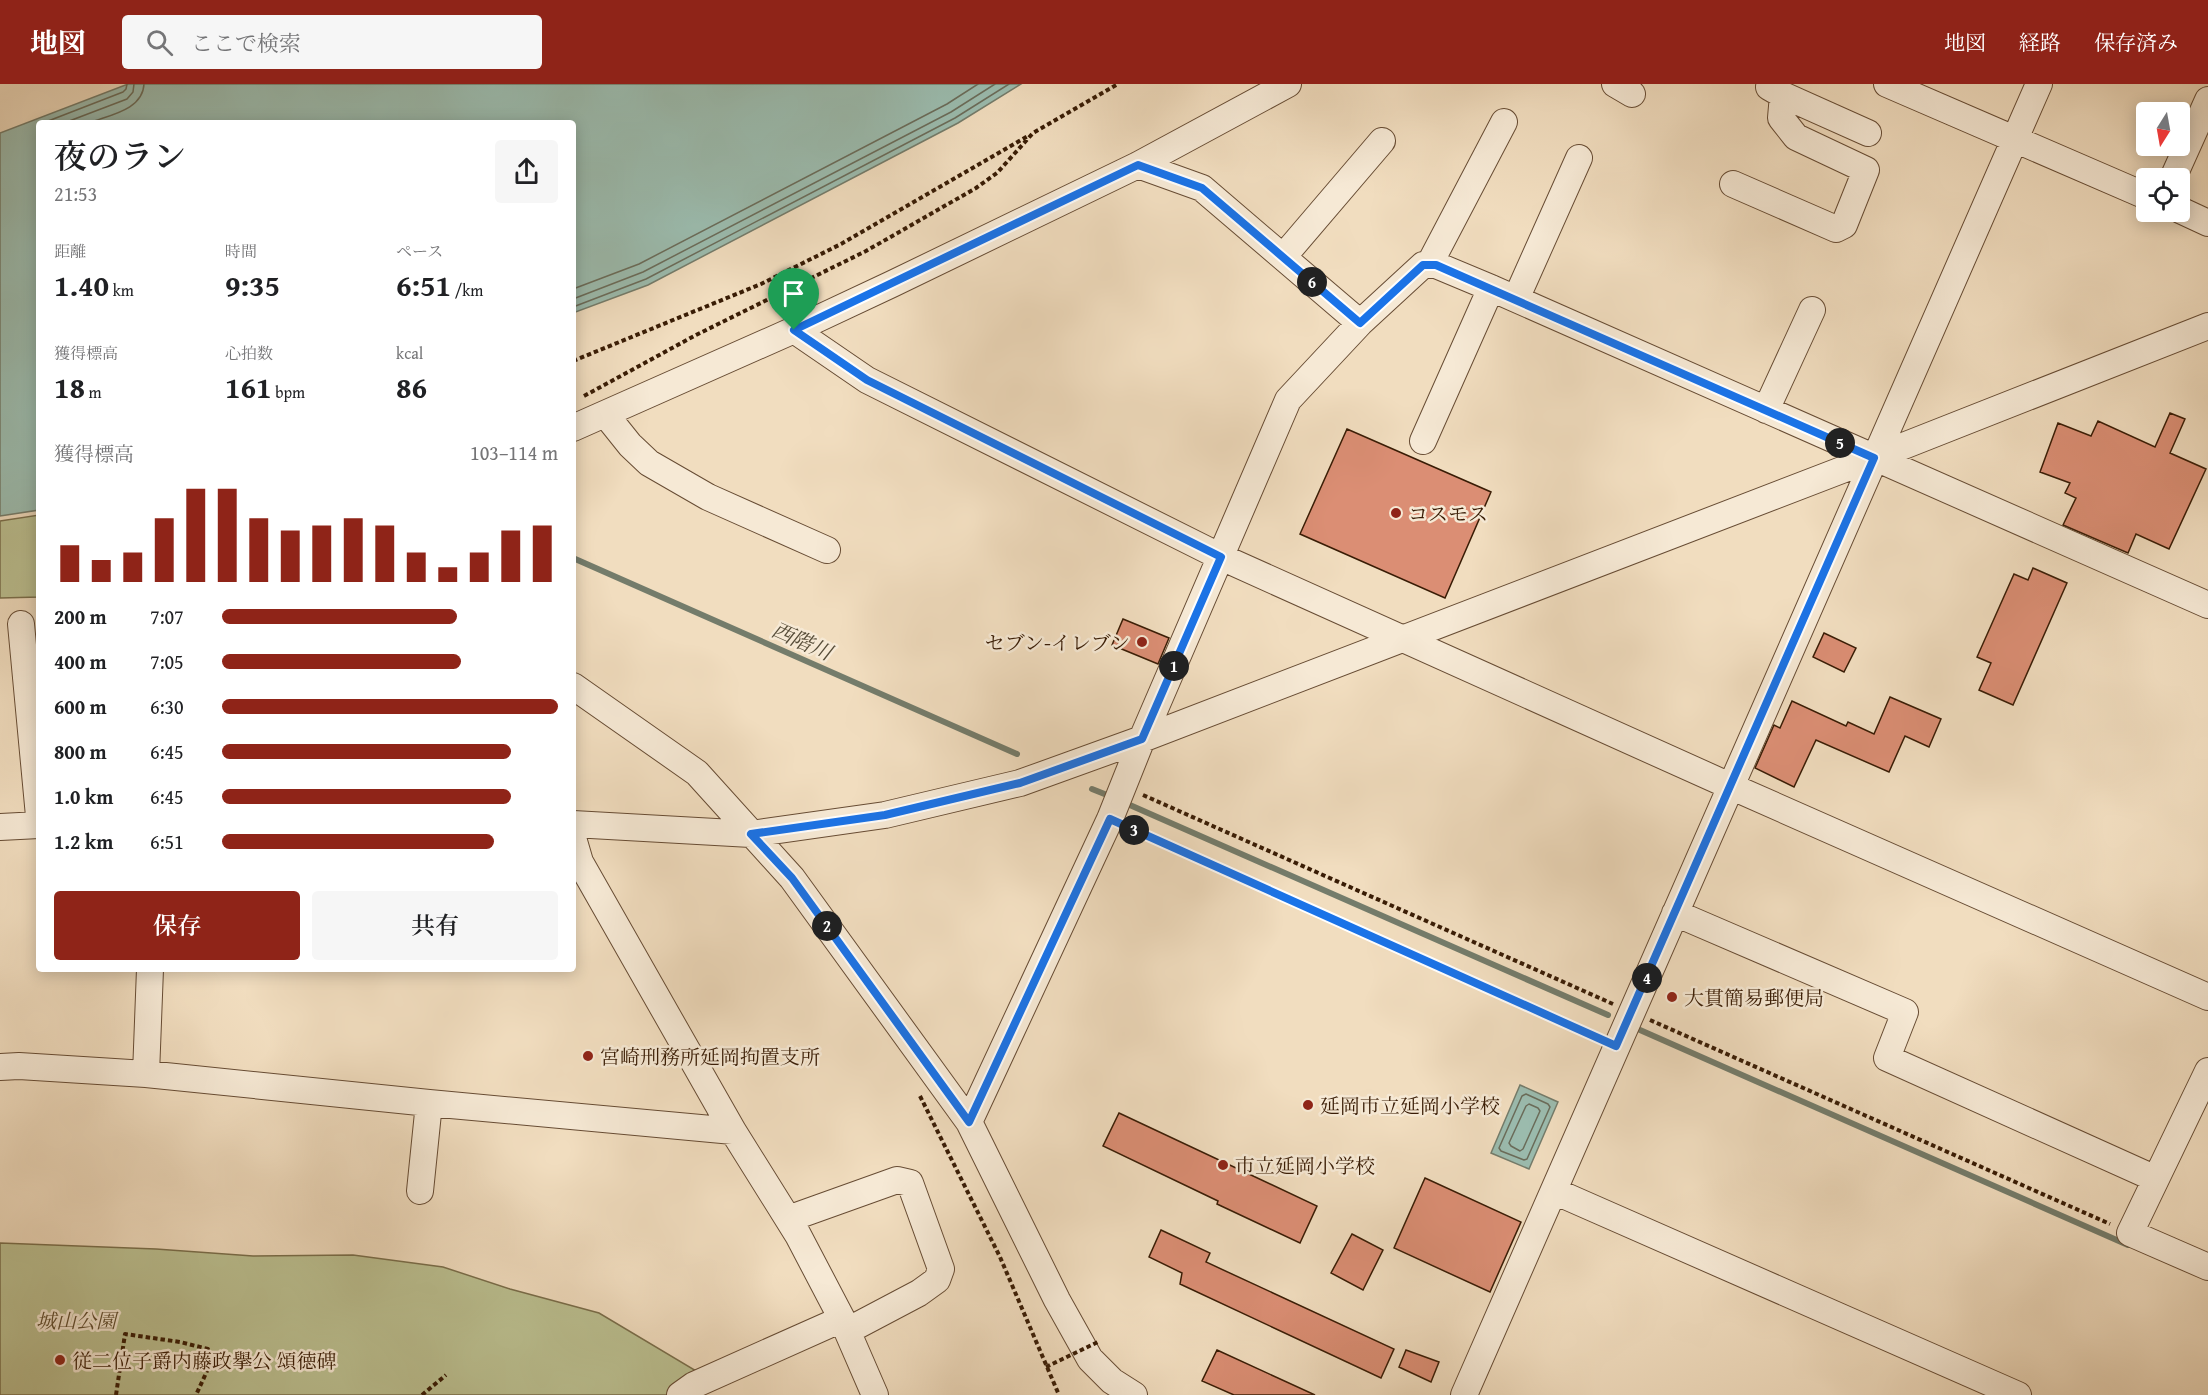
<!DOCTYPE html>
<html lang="ja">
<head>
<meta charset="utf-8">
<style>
	:root { --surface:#fff; --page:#f6f6f6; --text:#202124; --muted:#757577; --accent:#8f2418 }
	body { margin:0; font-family:"Gentium Book Plus","Noto Serif JP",serif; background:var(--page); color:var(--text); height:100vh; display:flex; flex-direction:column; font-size:22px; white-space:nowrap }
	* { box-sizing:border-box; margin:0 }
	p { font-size:20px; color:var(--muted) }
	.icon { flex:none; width:33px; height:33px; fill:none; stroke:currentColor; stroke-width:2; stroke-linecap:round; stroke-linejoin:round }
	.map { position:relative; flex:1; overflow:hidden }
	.drawer { position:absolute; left:36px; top:36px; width:540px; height:852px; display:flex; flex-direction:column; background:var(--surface); border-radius:6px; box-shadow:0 3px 15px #0003 }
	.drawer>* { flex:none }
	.needle { width:39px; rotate:191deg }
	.fabs { position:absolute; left:2136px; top:18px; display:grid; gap:12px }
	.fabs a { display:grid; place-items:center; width:54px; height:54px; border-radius:6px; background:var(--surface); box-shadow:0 3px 15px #0003; font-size:30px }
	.pin { position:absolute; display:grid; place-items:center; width:51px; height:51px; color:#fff; margin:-62px -26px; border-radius:50% 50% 50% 0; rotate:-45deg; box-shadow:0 0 6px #0007 }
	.pin .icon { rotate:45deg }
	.km { position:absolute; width:30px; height:30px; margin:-15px; border-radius:50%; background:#222; color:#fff; font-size:16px; line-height:30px; text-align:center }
	.round { display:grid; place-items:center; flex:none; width:63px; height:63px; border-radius:6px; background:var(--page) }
	.summary { display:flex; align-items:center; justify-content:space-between; height:102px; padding:0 18px }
	h1 { font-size:33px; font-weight:600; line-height:45px }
	.stats { display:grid; grid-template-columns:repeat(3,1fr); gap:9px; height:102px; padding:6px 18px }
	.stats div { display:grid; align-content:center }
	.stats b { font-size:30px; font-weight:600 }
	.stats small { font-size:16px; font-weight:400 }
	.stats p { font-size:16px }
	.chart { height:168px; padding:12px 18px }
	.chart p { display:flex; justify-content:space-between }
	.chart svg { width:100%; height:108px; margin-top:6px; stroke:var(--accent); stroke-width:6 }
	.cta { display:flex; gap:12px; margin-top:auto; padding:12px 18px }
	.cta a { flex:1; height:69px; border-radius:6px; background:var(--accent); color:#fff; font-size:24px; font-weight:600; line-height:69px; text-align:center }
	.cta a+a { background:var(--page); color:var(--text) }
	ul { padding:0 18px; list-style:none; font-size:20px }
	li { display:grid; grid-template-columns:96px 72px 1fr; align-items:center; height:45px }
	li i { height:15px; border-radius:8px; background:var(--accent) }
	header { display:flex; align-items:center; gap:36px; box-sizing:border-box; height:84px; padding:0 30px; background:var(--accent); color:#fff }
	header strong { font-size:28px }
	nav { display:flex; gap:33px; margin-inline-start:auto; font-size:21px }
	.search { width:420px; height:54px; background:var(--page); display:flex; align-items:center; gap:15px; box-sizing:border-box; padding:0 21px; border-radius:6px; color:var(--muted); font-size:22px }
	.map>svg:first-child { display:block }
	.green { fill:#bbc091; stroke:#7a6e4b; stroke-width:1.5 }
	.water { fill:#9bbcaf; stroke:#747c6b; stroke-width:1.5 }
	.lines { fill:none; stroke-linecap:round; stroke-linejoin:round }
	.shore { stroke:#6a6c5a; stroke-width:1.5 }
	.stream { stroke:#747c6b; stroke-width:6 }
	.building { fill:#db8e74; stroke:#391c05; stroke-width:1.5 }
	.minor-casing { stroke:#674c34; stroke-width:28 }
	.path { stroke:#391c05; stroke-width:4; stroke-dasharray:4.5 3; stroke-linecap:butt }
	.minor { stroke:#f6e9d5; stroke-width:26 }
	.path-bridge { stroke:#391c05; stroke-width:4; stroke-dasharray:4.5 3; stroke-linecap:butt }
	.route-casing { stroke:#fff; stroke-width:12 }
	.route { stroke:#1a73e8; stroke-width:8 }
	.poi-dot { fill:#8f2418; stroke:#f6e9d5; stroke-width:2 }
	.labels { text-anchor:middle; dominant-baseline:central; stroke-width:5; stroke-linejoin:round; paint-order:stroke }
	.poi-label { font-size:20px; fill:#391c05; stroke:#f6e9d5; text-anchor:start }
	.park-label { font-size:20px; font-style:italic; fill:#604d2f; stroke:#f6e9d5 }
	.water-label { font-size:21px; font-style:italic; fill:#564c38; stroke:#f6e9d5 }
</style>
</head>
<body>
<header>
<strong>地図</strong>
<div class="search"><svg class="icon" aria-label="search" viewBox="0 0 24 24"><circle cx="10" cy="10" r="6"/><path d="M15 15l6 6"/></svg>ここで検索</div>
<nav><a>地図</a><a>経路</a><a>保存済み</a></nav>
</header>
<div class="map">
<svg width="2208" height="1311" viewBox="0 0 2208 1311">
	<rect width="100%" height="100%" fill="#f1ddbf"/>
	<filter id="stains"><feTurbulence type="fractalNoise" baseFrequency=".00333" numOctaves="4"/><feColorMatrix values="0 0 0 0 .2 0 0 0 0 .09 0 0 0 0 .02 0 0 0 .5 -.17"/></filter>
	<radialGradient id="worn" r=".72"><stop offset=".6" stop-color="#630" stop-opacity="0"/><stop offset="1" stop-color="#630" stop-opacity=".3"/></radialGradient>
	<path class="green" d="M39,431V513L0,514V437Z
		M0,1159L156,1165L253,1172L353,1171L443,1183L510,1205L599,1229L703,1291L675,1311H0Z"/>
	<path class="water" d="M128,0H1021L958,39L648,201L573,229V39H39V426L0,432V49Z
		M1520,1001L1558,1018L1529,1085L1491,1069Z"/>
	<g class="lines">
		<path class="shore" d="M43,39L123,8L126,5L127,0
			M64,39L127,15L133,8L134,0
			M89,39C109,31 143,26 144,0
			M573,205L639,180L947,20L978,0
			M573,215L643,188L951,28L995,0
			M573,223L646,195L955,34L1009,0
			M1526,1010L1548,1020L1550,1023L1527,1075L1524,1076L1501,1067L1499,1064L1522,1012Z
			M1529,1020L1538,1024L1540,1027L1523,1065L1520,1067L1511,1062L1509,1059L1526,1022Z"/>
		<path class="stream" d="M573,474L1017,670
			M1092,705L1107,711
			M1123,718L1608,931
			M1640,946L2128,1161"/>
	</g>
	<path class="building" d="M2170,329L2185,335L2170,369L2206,385L2169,465L2136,450L2128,469L2063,441L2076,414L2065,409L2070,399L2040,388L2058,339L2091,352L2098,337L2155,363Z
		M1347,345L1491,408L1445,514L1300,450Z
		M2033,484L2067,499L2013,621L1979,606L1991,579L1977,573L2014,490L2028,496Z
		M1123,535L1169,554L1158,580L1112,561Z
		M1824,549L1856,564L1844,588L1813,573Z
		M1890,613L1941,635L1929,663L1905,652L1889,688L1816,656L1794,703L1755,684L1774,641L1780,644L1792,617L1846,642L1848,638L1874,650Z
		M1119,1029L1317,1122L1300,1159L1217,1120L1218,1117L1103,1062Z
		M1425,1094L1521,1138L1490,1208L1394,1164Z
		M1161,1146L1210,1169L1206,1178L1394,1265L1381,1294L1180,1200L1182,1189L1149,1173Z
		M1352,1150L1383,1166L1363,1206L1331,1189Z
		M1217,1266L1315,1311H1234L1202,1297Z
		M1406,1266L1439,1278L1431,1298L1399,1283Z"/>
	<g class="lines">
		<defs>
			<path id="minor" d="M1615,0L1632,10
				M1887,0L2146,112
				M1783,11L1868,49
				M1138,81L1202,104L1360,239
				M2173,94L2208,16
				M1733,100L1836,145L1844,141L1866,86L1796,53L1781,34L1783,11L1769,3
				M2180,126L2208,139
				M1283,173L1382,57
				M1429,181L1504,38
				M1516,215L1579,74
				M794,246L867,296L1221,473L1730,702L2208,913
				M1766,326L1812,226
				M606,331L630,361L649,379L708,413L827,466
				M573,344L794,246L892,200L1138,81L1288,0
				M1423,357L1491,204
				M21,540L39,732
				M573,602L697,689L792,794L969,1038L1057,1216L1090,1275L1112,1297L1134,1311
				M573,740L751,750L885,731L1020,699L1142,655L1873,374L2208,242
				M0,743L39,741
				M573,754L580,778L733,1047L798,1151L842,1235L875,1311
				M1675,829L1905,928L1887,974L2156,1095L2130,1149L2208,1183
				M0,983L19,982L146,990L429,1019L733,1047
				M146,990L150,885
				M969,1038L1110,735L1142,655L1288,316L1360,239L1423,181H1436L1491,204L2208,521
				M2156,1095L2208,987
				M420,1107L429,1019
				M1554,1107L2018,1311
				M788,1135L897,1096L910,1099L941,1185L937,1196L919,1209L847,1247
				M680,1311L694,1301L842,1235
				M1464,1311L2039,0"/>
		</defs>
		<use href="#minor" class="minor-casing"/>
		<path class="path" d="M573,277L761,200L841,160L1028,52
			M584,312L696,251L866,167L976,104L997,89L1033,49L1118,0
			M1143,711L1613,920
			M1130,744L1597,953
			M1650,936L2110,1140
			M920,1012L1000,1173L1059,1311
			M116,1311L125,1250L180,1258L208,1265L207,1287L196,1311
			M422,1311L446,1291"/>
		<use href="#minor" class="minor"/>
		<path class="path-bridge" d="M1046,1283L1100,1257"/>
	</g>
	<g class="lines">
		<defs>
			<path id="route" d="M1138,81L1202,104L1360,239L1423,181H1436L1874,374L1616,962L1110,735L969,1038L792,794L751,750L885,731L1020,699L1142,655L1221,473L867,296L794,246Z"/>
		</defs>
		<use href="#route" class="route-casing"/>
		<use href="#route" class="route"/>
	</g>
	<g class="poi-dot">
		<circle cx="1396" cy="429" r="6"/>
		<circle cx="1142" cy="558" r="6"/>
		<circle cx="1672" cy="913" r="6"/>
		<circle cx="588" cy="972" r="6"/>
		<circle cx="1308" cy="1021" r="6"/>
		<circle cx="1223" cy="1081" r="6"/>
		<circle cx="60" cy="1276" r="6"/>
	</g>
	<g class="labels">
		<g class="poi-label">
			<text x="1408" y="429">コスモス</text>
			<text x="1130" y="558" text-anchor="end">セブン-イレブン</text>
			<text x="1684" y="913">大貫簡易郵便局</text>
			<text x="600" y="972">宮崎刑務所延岡拘置支所</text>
			<text x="1320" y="1021">延岡市立延岡小学校</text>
			<text x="1235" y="1081">市立延岡小学校</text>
			<text x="72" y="1276">従二位子爵内藤政擧公 頌徳碑</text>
		</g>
		<g class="park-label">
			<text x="76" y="1236">城山公園</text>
		</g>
		<g class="water-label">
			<text transform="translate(802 557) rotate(24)">西階川</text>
		</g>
	</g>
	<rect width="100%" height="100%" filter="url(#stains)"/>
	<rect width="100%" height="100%" fill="url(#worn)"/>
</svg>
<div class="fabs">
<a><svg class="needle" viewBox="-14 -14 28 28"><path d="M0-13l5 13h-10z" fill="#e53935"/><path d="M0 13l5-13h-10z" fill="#757577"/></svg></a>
<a><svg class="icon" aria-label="locate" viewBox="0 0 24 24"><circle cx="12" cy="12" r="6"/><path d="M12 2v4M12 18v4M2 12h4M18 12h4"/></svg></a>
</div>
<div class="pin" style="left:794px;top:246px;background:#1e9e55"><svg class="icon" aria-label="arrive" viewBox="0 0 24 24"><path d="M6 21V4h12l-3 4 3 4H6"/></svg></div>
<b class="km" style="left:1174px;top:582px">1</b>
<b class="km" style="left:827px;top:842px">2</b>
<b class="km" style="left:1134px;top:746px">3</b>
<b class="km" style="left:1647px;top:894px">4</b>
<b class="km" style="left:1840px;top:359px">5</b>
<b class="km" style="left:1312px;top:198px">6</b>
<section class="drawer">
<div class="summary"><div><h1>夜のラン</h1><p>21:53</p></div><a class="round"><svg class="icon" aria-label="share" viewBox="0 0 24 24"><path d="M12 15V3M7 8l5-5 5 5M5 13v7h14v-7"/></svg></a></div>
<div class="stats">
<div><p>距離</p><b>1.40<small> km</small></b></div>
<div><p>時間</p><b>9:35</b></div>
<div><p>ペース</p><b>6:51<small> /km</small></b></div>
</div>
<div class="stats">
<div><p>獲得標高</p><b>18<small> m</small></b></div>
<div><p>心拍数</p><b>161<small> bpm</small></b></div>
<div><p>kcal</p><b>86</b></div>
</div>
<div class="chart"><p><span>獲得標高</span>103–114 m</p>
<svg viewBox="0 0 160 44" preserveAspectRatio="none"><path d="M5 44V29M15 44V35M25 44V32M35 44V18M45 44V6M55 44V6M65 44V18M75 44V23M85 44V21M95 44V18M105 44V21M115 44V32M125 44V38M135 44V32M145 44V23M155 44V21"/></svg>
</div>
<ul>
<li><b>200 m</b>7:07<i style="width:70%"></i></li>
<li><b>400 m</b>7:05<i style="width:71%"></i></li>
<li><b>600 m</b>6:30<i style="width:100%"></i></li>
<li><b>800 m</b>6:45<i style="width:86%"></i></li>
<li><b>1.0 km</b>6:45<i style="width:86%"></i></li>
<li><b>1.2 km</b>6:51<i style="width:81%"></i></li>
</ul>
<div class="cta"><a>保存</a><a>共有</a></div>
</section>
</div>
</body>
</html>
